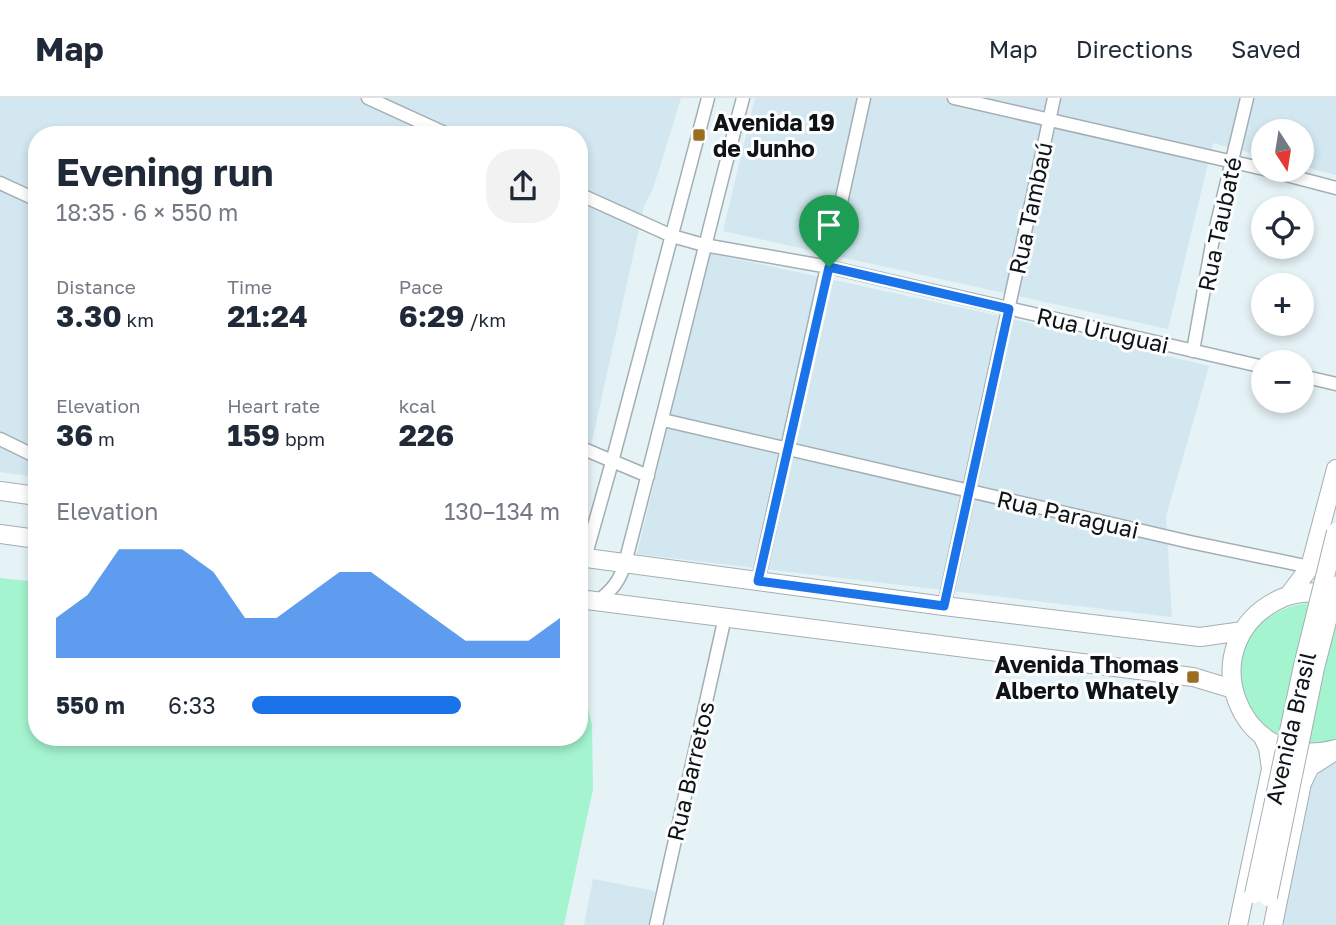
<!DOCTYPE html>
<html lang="en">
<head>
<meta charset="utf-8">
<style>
	:root { --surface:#fff; --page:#f2f2f3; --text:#1f2937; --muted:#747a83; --line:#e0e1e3; --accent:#1a73e8 }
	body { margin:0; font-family:"Golos Text",sans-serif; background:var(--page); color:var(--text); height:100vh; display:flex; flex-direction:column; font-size:26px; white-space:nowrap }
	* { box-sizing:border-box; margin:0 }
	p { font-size:23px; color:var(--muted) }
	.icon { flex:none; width:38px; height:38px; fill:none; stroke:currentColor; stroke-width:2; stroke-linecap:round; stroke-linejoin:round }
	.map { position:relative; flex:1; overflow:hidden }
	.drawer { position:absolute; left:28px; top:28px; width:560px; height:620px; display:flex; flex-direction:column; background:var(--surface); border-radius:28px; box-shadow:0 4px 10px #0003 }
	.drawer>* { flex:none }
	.needle { width:46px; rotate:168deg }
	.controls { position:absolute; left:1251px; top:21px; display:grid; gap:14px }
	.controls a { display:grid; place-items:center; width:63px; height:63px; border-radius:50%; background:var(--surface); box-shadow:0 4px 10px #0003; font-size:35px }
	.pin { position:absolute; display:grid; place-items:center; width:60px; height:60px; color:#fff; margin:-72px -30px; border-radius:50% 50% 50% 0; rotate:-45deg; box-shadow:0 0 7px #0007 }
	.pin .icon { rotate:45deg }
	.round { display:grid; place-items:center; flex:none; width:74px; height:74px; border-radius:28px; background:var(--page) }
	.headline { display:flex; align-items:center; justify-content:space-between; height:119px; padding:0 28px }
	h1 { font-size:38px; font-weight:700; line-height:52px }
	.stats { display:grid; grid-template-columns:repeat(3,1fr); gap:10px; height:119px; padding:7px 28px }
	.stats div { display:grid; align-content:center }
	.stats b { font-size:30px; font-weight:700 }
	.stats small { font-size:19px; font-weight:400 }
	.stats p { font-size:19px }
	.chart { height:196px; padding:14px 28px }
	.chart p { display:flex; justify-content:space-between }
	.chart svg { width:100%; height:126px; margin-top:7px; fill:var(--accent); opacity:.7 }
	ul { padding:0 28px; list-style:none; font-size:23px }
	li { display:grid; grid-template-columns:112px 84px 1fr; align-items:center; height:52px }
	li i { height:18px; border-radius:9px; background:var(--accent) }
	header { display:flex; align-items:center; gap:42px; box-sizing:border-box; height:98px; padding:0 35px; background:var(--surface); border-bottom:2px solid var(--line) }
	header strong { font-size:33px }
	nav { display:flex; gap:38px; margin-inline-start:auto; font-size:24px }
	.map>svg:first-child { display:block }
	.built { fill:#d2e7ef }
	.green { fill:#a4f4cf }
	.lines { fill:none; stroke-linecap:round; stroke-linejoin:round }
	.street-casing { stroke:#a3afb3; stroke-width:15 }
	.secondary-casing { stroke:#a3afb3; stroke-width:20 }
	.street { stroke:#fff; stroke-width:12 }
	.secondary { stroke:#fff; stroke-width:18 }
	.secondary-bridge-casing { stroke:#a3afb3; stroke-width:20; stroke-linecap:butt }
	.secondary-bridge { stroke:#fff; stroke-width:18 }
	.route-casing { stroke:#fff; stroke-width:14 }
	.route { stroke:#1a73e8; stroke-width:9 }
	.poi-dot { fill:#9b6d1e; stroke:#fbfdfe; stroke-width:2.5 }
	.labels { text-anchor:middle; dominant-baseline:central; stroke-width:6; stroke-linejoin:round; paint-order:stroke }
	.poi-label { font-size:23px; font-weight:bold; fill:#0f1314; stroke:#fbfdfe; text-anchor:start }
	.street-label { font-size:23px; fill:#0f1314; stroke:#fbfdfe }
</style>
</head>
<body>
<header>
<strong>Map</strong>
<nav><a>Map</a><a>Directions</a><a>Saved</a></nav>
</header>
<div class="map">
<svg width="1336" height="827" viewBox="0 0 1336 827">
	<rect width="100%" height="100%" fill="#e5f2f6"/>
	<path class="built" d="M0,0H681L653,91L644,108L579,402V37H37V379L0,374Z
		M755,0H1336V77L1302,68V33H1264L1263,58L1213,45L1168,231L723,133Z
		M709,155L995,217L1209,268L1166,418L1172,519L637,456Z
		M1336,659V827H1279L1311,686L1329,664Z
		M593,781L655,793L648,827H584Z"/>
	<path class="green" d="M0,480L37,484V639H579V588L584,594L592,627L593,691L564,827H0Z
		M1309,505L1336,510V641C1304,651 1287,646 1262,625C1258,622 1252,618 1250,615C1246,609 1245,600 1243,594C1229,547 1262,510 1309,505Z"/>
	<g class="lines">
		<defs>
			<path id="street" d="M368,0L449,37
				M954,0L1264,71
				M1267,72L1336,90
				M0,85L37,102
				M579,96L672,138L704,147L829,169L1264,269
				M1193,253L1212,146L1247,0
				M1302,278L1336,286
				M663,322L1190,444L1310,469
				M0,341L37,359
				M579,349L648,378
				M585,460L612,364L708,0
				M758,483L864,0
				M597,504C612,492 620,483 625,465C666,310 702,155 743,0
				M944,508L1054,0
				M656,827L725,519"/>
			<path id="secondary" d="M0,393L37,398
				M0,436L37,441
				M579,459L944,508L1200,539L1243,533
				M1289,497L1310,469L1336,371
				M1335,498C1320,492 1297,494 1282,500C1188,542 1237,678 1336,651
				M579,501L1193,579L1233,591
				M1238,827L1271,671L1268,650L1263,639
				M1273,827L1302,685L1310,669L1332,655"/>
		</defs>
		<use href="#street" class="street-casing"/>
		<use href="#secondary" class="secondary-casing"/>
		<use href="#street" class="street"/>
		<use href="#secondary" class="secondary"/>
		<defs>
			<path id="secondary-bridge" d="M1254,796L1303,568L1336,434
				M1268,799L1315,570L1336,488"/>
		</defs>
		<use href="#secondary-bridge" class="secondary-bridge-casing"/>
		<use href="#secondary-bridge" class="secondary-bridge"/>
	</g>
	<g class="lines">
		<defs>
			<path id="route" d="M829,169L1009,211L944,508L758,483Z"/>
		</defs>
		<use href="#route" class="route-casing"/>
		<use href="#route" class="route"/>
	</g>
	<g class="poi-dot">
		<rect x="692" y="30" width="14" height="14" rx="3.5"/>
		<rect x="1186" y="572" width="14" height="14" rx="3.5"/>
	</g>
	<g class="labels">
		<g class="poi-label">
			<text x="713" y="24">Avenida 19<tspan x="713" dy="26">de Junho</tspan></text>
			<text x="1179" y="566" text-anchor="end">Avenida Thomas<tspan x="1179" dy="26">Alberto Whately</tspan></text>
		</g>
		<g class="street-label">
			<text transform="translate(1030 110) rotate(-78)">Rua Tambaú</text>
			<text transform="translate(1219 126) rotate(-78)">Rua Taubaté</text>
			<text transform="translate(1103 232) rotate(13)">Rua Uruguai</text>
			<text transform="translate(1068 416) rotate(13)">Rua Paraguai</text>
			<text transform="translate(1290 630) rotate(-77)">Avenida Brasil</text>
			<text transform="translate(690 673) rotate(-77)">Rua Barretos</text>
		</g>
	</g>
</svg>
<div class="controls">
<a><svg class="needle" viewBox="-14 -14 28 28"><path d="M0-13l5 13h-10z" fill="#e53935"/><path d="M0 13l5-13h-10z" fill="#747a83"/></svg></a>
<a><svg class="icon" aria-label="locate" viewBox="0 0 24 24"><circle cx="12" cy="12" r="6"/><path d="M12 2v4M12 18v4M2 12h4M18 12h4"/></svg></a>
<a>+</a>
<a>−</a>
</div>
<div class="pin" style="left:829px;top:169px;background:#1e9e55"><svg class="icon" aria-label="arrive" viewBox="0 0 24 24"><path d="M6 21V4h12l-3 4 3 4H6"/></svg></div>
<section class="drawer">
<div class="headline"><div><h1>Evening run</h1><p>18:35 · 6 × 550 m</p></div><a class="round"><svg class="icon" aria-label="share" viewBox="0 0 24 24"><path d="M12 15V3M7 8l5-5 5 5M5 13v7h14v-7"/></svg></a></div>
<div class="stats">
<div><p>Distance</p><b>3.30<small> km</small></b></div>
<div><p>Time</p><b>21:24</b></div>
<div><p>Pace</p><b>6:29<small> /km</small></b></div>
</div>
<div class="stats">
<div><p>Elevation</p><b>36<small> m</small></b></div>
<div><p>Heart rate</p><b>159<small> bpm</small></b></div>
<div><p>kcal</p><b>226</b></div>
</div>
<div class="chart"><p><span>Elevation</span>130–134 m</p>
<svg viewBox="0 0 160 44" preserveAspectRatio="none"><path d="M0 44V30L10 22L20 6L30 6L40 6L50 14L60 30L70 30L80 22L90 14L100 14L110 22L120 30L130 38L140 38L150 38L160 30V44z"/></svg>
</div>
<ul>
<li><b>550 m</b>6:33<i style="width:68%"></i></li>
</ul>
</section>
</div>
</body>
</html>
